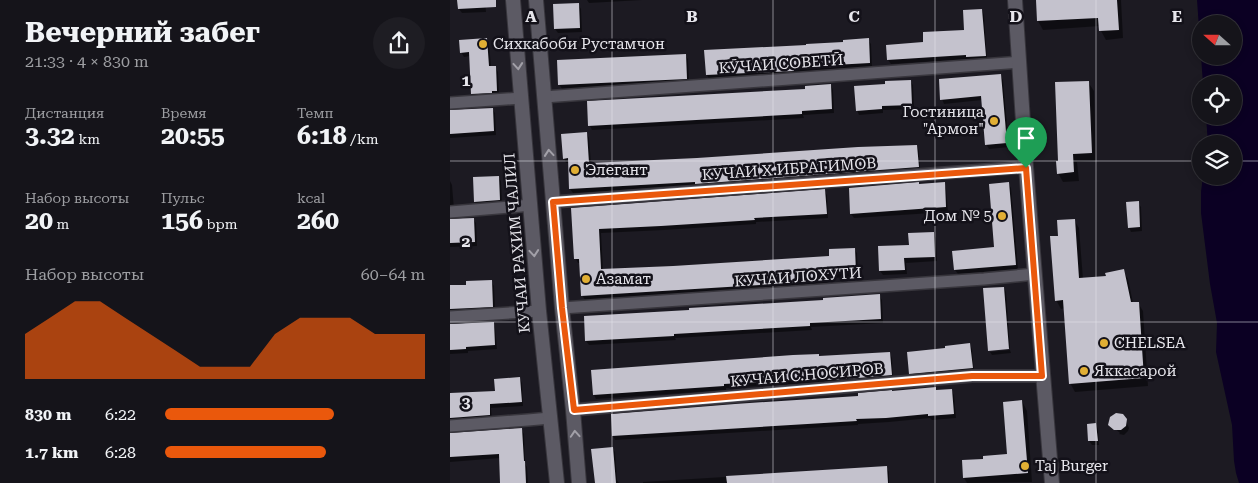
<!DOCTYPE html>
<html lang="ru">
<head>
<meta charset="utf-8">
<style>
	:root { --surface:#15141a; --page:#1e1d23; --text:#f1f3f6; --muted:#9d9ea2; --line:#343339; --accent:#ea580c }
	body { margin:0; font-family:"Roboto Serif",serif; background:var(--page); color:var(--text); height:100vh; display:flex; flex-direction:column; font-size:19px; white-space:nowrap }
	* { box-sizing:border-box; margin:0 }
	p { font-size:16px; color:var(--muted) }
	.icon { flex:none; width:28px; height:28px; fill:none; stroke:currentColor; stroke-width:2; stroke-linecap:round; stroke-linejoin:round }
	.map { position:relative; flex:1; overflow:hidden }
	.drawer { display:flex; flex-direction:column; background:var(--surface); width:450px }
	.drawer>* { flex:none }
	.needle { width:32px; rotate:291deg }
	.buttons { position:absolute; left:742px; top:15px; display:grid; gap:10px }
	.buttons a { display:grid; place-items:center; width:50px; height:50px; border-radius:50%; background:var(--surface); box-shadow:0 2px 8px #0003,0 0 0 1px var(--line); font-size:25px }
	.pin { position:absolute; display:grid; place-items:center; width:42px; height:42px; color:#fff; margin:-51px -21px; border-radius:50% 50% 50% 0; rotate:-45deg; box-shadow:0 0 5px #0007 }
	.pin .icon { rotate:45deg }
	.round { display:grid; place-items:center; flex:none; width:52px; height:52px; border-radius:26px; background:var(--page) }
	.head { display:flex; align-items:center; justify-content:space-between; height:85px; padding:0 25px }
	h1 { font-size:28px; font-weight:700; line-height:38px }
	.metrics { display:grid; grid-template-columns:repeat(3,1fr); gap:8px; height:85px; padding:5px 25px }
	.metrics div { display:grid; align-content:center }
	.metrics b { font-size:25px; font-weight:700 }
	.metrics small { font-size:14px; font-weight:400 }
	.metrics p { font-size:14px }
	.chart { height:140px; padding:10px 25px }
	.chart p { display:flex; justify-content:space-between }
	.chart svg { width:100%; height:90px; margin-top:5px; fill:var(--accent); opacity:.7 }
	ul { padding:0 25px; list-style:none; font-size:16px }
	li { display:grid; grid-template-columns:80px 60px 1fr; align-items:center; height:38px }
	li i { height:12px; border-radius:6px; background:var(--accent) }
	main { display:flex; flex:1; min-height:0 }
	.map>svg:first-child { display:block }
	.water { fill:#0b0023; fill-rule:evenodd }
	.shadow { fill:#0007 }
	.building { fill:#c4c2cd }
	.lines { fill:none; stroke-linecap:round; stroke-linejoin:round }
	.minor-casing { stroke:#38363d; stroke-width:14 }
	.secondary-casing { stroke:#38363d; stroke-width:16 }
	.minor { stroke:#5c5a64; stroke-width:11 }
	.secondary { stroke:#5c5a64; stroke-width:14 }
	.oneway { stroke:#a2a0a8 }
	.route-casing { stroke:#fff; stroke-width:10 }
	.route { stroke:#ea580c; stroke-width:6 }
	.grid { fill:none; stroke:#e7e6ec; stroke-width:1; stroke-opacity:0.55 }
	.poi-dot { fill:#e1af34; stroke:#131119; stroke-width:2 }
	.labels { text-anchor:middle; dominant-baseline:central; stroke-width:5; stroke-linejoin:round; paint-order:stroke }
	.poi-label { font-size:15px; fill:#e7e6ec; stroke:#131119; text-anchor:start }
	.street-label { font-size:15px; fill:#e7e6ec; stroke:#131119 }
	.grid-label { font-size:16px; text-anchor:middle; font-weight:bold; fill:#e7e6ec; stroke:#131119; stroke-width:5; stroke-linejoin:round; paint-order:stroke }
</style>
</head>
<body>
<main>
<section class="drawer">
<div class="head"><div><h1>Вечерний забег</h1><p>21:33 · 4 × 830 m</p></div><a class="round"><svg class="icon" aria-label="share" viewBox="0 0 24 24"><path d="M12 15V3M7 8l5-5 5 5M5 13v7h14v-7"/></svg></a></div>
<div class="metrics">
<div><p>Дистанция</p><b>3.32<small> km</small></b></div>
<div><p>Время</p><b>20:55</b></div>
<div><p>Темп</p><b>6:18<small> /km</small></b></div>
</div>
<div class="metrics">
<div><p>Набор высоты</p><b>20<small> m</small></b></div>
<div><p>Пульс</p><b>156<small> bpm</small></b></div>
<div><p>kcal</p><b>260</b></div>
</div>
<div class="chart"><p><span>Набор высоты</span>60–64 m</p>
<svg viewBox="0 0 160 44" preserveAspectRatio="none"><path d="M0 44V22L10 14L20 6L30 6L40 14L50 22L60 30L70 38L80 38L90 38L100 22L110 14L120 14L130 14L140 22L150 22L160 22V44z"/></svg>
</div>
<ul>
<li><b>830 m</b>6:22<i style="width:65%"></i></li>
<li><b>1.7 km</b>6:28<i style="width:62%"></i></li>
</ul>
</section>
<div class="map">
<svg width="808" height="483" viewBox="0 0 808 483">
	<rect width="100%" height="100%" fill="#1c1a22"/>
	<path class="water" d="M747,0H808V483H789L786,473L784,461L782,425L766,352L767,323L760,284L751,213V192L753,176H784V144H758L756,116H784V84H753ZM751,24H784V56H751Z"/>
	<path class="shadow" d="M9,0H35L36,12L12,13L9,9Z
		M137,0H192L139,3Z
		M587,0H671L673,38L656,40L651,31L650,26L593,30L588,21Z
		M128,4L131,9L132,32L108,33L105,29Z
		M532,10L534,15L537,60L520,61L519,59L441,64L438,60L475,43L516,31Z
		M37,39L39,43L41,67H45L48,72L49,95L25,98L22,94L20,56L14,57L11,52Z
		M418,40L421,44L422,67L385,69V71L259,79L257,75L394,43Z
		M235,55L238,59L239,83L112,89L109,84Z
		M550,75L553,80L559,147L539,149L536,144L532,100L494,104L492,99Z
		M460,81L463,85L464,109L433,110V113L409,115L407,110L436,85Z
		M638,82L644,91L646,161L627,162L629,181L613,182L608,173L609,162Z
		M381,85L383,90L384,113L353,115L354,118L142,130L140,126L138,103L357,90Z
		M42,109L45,113L46,135L0,138V112Z
		M137,134L139,138L141,164L467,146L469,151L470,172L123,193L120,189L119,163H116L114,158Z
		M48,177L51,181L52,205L28,206L25,202Z
		M0,181L2,185L4,209H0Z
		M558,183L561,188L568,269L508,274L505,270L504,252L546,249Z
		M494,184L496,188L498,212L404,218L401,214L469,185Z
		M374,191L377,195L378,218L306,222V224L214,230L151,233L153,270L380,257L404,249L407,253L408,277L377,278L378,285L135,300L132,295L130,263H128L126,259L124,232Z
		M688,203L691,207L692,231L681,232L679,227Z
		M23,219L26,223L27,246L0,247V221Z
		M624,220L629,228L633,279L657,277L673,271L678,279L683,303H688L693,311L698,386L625,392L620,383L615,308L611,309L606,300L610,237Z
		M483,233L486,238L487,261L456,263L457,274L433,275L430,271L460,246Z
		M41,281L44,286L45,311L0,315V287L17,286Z
		M554,288L556,292L560,348L539,349Z
		M429,295L432,300L433,323L361,327L362,330L225,338L226,340L139,345L136,341L240,312L374,302Z
		M43,323L45,327L47,349L18,351V353L0,354V326Z
		M520,345L522,349L524,372L462,378L460,373L496,349Z
		M560,350L561,353L542,355L540,352Z
		M440,354L442,358L443,380L380,384L379,382L276,388V390L146,399L144,395L368,355L370,357Z
		M70,379L72,383L73,406L41,408L42,420L0,424V394L46,392Z
		M485,388L487,392L501,390L504,395L506,418L482,420L480,418L439,422L408,424V425L165,440L163,436L410,397Z
		M572,401L577,411L582,482L517,483L514,478L534,460L558,455Z
		M674,417L679,428L678,431L674,435L669,434L670,433L661,425Z
		M646,425L648,429L649,445H642L639,441Z
		M71,429L74,434L75,464L77,467L78,483H52L50,458L0,462V435Z
		M162,448L165,452L167,480L169,483H146Z
		M436,467L439,472V483H193V482Z"/>
	<path class="building" d="M7,0H46V7L8,9Z
		M586,0H667L669,30L649,31L648,18L587,21Z
		M129,3L130,28L104,29L103,4Z
		M532,9L536,56L516,57V55L437,60L436,45L473,42V32L514,30L513,10Z
		M37,38L39,66H46L47,91H42V93L21,94L19,52L10,53L9,40Z
		M419,38L420,63L384,65V67L344,69V71L256,75L254,50L356,45V44L393,42V40Z
		M236,54L237,79L108,85L107,60Z
		M551,74L557,143L535,145L531,96L490,100L489,79Z
		M461,80L462,105L432,106V109L406,111L404,86L435,84V81Z
		M639,81L642,153L623,154L624,172L607,174L606,161H608L605,82Z
		M381,84L382,109L352,111V114L138,126L137,101L355,89V86Z
		M43,108L44,131L0,134V110Z
		M137,132L139,163L247,158L408,147L467,145L469,167L245,184V182L119,189L118,158L113,159L111,134Z
		M49,176L50,200L24,202L23,177Z
		M469,182V184L495,182L496,207L400,214L399,188Z
		M559,182L566,265L504,270L502,251L544,247L539,184Z
		M375,189L377,214L304,218L305,220L211,226L149,229L151,269L223,266L379,256V249L405,248L406,272L375,274L376,281L131,296L129,259H124L121,208Z
		M689,201L690,227L678,228L676,202Z
		M24,218L25,242L0,243V219Z
		M625,219L629,278L656,276L655,273L674,269L681,302H689L694,378L619,384L613,300L605,301L600,236H608L607,220Z
		M484,232L485,257L454,258L455,270L429,271L428,246L459,245L458,233Z
		M42,280L43,307L0,309V285H16V281Z
		M554,287L559,349L538,351L533,288Z
		M430,294L431,319L360,323V326L224,334V336L135,341L134,316L239,310V308L373,300V298Z
		M44,322L45,345L16,347V349L0,350V324Z
		M520,343L523,368L459,374L457,352L495,348V346Z
		M440,352L442,375L397,379L376,380V378L274,384V386L143,395L141,370L343,355L369,354V356Z
		M70,377L72,402L40,404V415L0,418V393L45,391L44,379Z
		M486,387V390L502,389L504,414L478,416V414L436,418L406,419L407,421L162,436L161,414L285,404L408,396V393L442,390V391Z
		M572,400L578,473L513,478L512,460L533,459V456L557,454L553,402Z
		M666,413L673,414L677,419L676,426L671,430H664L658,425L660,417Z
		M646,423L648,441H638L637,424Z
		M72,428L74,461H75L76,483H50L49,454L0,457V433Z
		M163,447L166,483H145L141,449Z
		M437,466L438,483H277L276,476Z"/>
	<g class="lines">
		<defs>
			<path id="minor" d="M94,97L570,62
				M0,103L71,98
				M103,202L576,167
				M0,212L61,207L80,205
				M112,308L534,279L585,274
				M0,317L89,311
				M123,410L522,376H592
				M0,426L78,420L100,418"/>
			<path id="secondary" d="M63,0L89,311L107,483
				M86,0L112,308L123,410L129,483
				M565,0L576,167L602,483"/>
		</defs>
		<use href="#minor" class="minor-casing"/>
		<use href="#secondary" class="secondary-casing"/>
		<use href="#minor" class="minor"/>
		<use href="#secondary" class="secondary"/>
	</g>
	<defs><path id="oneway-chevron" d="M-2-3.5L2.5 0L-2 3.5" fill="none" stroke-width="1.6" stroke-linecap="round" stroke-linejoin="round" transform="scale(1.25)"/></defs>
	<g class="oneway">
		<use href="#oneway-chevron" transform="translate(68 66) rotate(85)"/>
		<use href="#oneway-chevron" transform="translate(99 153) rotate(-95)"/>
		<use href="#oneway-chevron" transform="translate(84 253) rotate(85)"/>
		<use href="#oneway-chevron" transform="translate(125 434) rotate(-94)"/>
	</g>
	<g class="lines">
		<defs>
			<path id="route" d="M576,168L592,376H522L124,410L112,308L103,202Z"/>
		</defs>
		<use href="#route" class="route-casing"/>
		<use href="#route" class="route"/>
	</g>
	<path class="grid" d="M162,0V483M323,0V483M485,0V483M646,0V483M0,161H751M784,161H808M0,322H808"/>
	<g class="poi-dot">
		<circle cx="33" cy="44" r="5"/>
		<circle cx="544" cy="121" r="5"/>
		<circle cx="125" cy="170" r="5"/>
		<circle cx="552" cy="216" r="5"/>
		<circle cx="136" cy="279" r="5"/>
		<circle cx="654" cy="343" r="5"/>
		<circle cx="634" cy="371" r="5"/>
		<circle cx="575" cy="466" r="5"/>
	</g>
	<g class="labels">
		<g class="poi-label">
			<text x="43" y="44">Сихкабоби Рустамчон</text>
			<text x="534" y="112" text-anchor="end">Гостиница<tspan x="534" dy="17">"Армон"</tspan></text>
			<text x="135" y="170">Элегант</text>
			<text x="542" y="216" text-anchor="end">Дом № 5</text>
			<text x="146" y="279">Азамат</text>
			<text x="664" y="343">CHELSEA</text>
			<text x="644" y="371">Яккасарой</text>
			<text x="585" y="466">Taj Burger</text>
		</g>
		<g class="street-label">
			<text transform="translate(331 64) rotate(-4)">КӮЧАИ СОВЕТӢ</text>
			<text transform="translate(339 169) rotate(-4)">КУЧАИ Х.ИБРАГИМОВ</text>
			<text transform="translate(67 243) rotate(-95)">КУЧАИ РАХИМ ЧАЛИЛ</text>
			<text transform="translate(348 277) rotate(-4)">КУЧАИ ЛОХУТИ</text>
			<text transform="translate(357 375) rotate(-5)">КУЧАИ С.НОСИРОВ</text>
		</g>
	</g>
	<g class="grid-label">
		<text x="81" y="22">A</text>
		<text x="242" y="22">B</text>
		<text x="404" y="22">C</text>
		<text x="566" y="22">D</text>
		<text x="727" y="22">E</text>
		<text x="16" y="86">1</text>
		<text x="16" y="247">2</text>
		<text x="16" y="408">3</text>
	</g>
</svg>
<div class="buttons">
<a><svg class="needle" viewBox="-14 -14 28 28"><path d="M0-13l5 13h-10z" fill="#e53935"/><path d="M0 13l5-13h-10z" fill="#9d9ea2"/></svg></a>
<a><svg class="icon" aria-label="locate" viewBox="0 0 24 24"><circle cx="12" cy="12" r="6"/><path d="M12 2v4M12 18v4M2 12h4M18 12h4"/></svg></a>
<a><svg class="icon" aria-label="layers" viewBox="0 0 24 24"><path d="M12 4l9 5-9 5-9-5zM3 14l9 5 9-5"/></svg></a>
</div>
<div class="pin" style="left:576px;top:168px;background:#1e9e55"><svg class="icon" aria-label="arrive" viewBox="0 0 24 24"><path d="M6 21V4h12l-3 4 3 4H6"/></svg></div>
</div>
</main>
</body>
</html>
